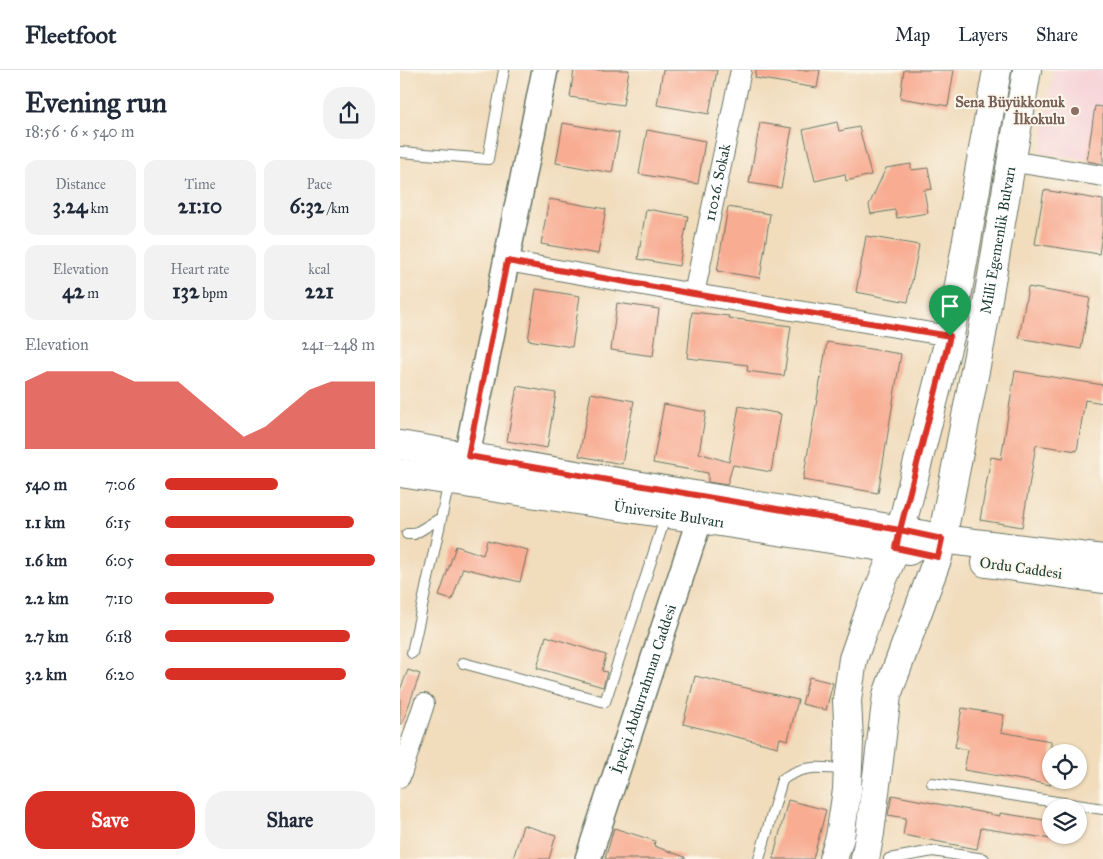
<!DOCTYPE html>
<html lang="en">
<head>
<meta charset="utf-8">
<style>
	:root { --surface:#fff; --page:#f2f2f3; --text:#1f2937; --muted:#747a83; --line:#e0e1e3; --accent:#d93025 }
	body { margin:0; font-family:"IM FELL Great Primer",serif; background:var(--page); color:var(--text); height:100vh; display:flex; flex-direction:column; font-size:19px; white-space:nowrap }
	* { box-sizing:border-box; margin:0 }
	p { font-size:16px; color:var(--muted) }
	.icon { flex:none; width:28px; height:28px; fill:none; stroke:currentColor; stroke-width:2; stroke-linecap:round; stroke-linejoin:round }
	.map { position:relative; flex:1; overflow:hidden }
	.panel { display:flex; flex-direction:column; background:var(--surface); width:400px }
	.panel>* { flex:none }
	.buttons { position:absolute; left:642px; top:674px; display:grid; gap:10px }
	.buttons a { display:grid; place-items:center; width:45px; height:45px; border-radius:50%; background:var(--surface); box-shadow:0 1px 4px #0004; font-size:25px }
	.pin { position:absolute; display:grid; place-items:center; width:42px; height:42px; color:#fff; margin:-51px -21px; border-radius:50% 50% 50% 0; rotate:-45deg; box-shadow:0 0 5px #0007 }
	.pin .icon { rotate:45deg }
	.round { display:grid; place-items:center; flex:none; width:52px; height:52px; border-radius:20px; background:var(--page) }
	.head { display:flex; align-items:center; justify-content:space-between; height:85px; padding:0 25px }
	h1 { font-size:28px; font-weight:800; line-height:38px }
	.metrics { display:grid; grid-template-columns:repeat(3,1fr); gap:8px; height:85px; padding:5px 25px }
	.metrics div { display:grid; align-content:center; border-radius:12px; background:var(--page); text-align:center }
	.metrics b { font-size:21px; font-weight:800 }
	.metrics small { font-size:14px; font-weight:400 }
	.metrics p { font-size:14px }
	.chart { height:140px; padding:10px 25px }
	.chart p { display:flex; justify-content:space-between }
	.chart svg { width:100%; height:90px; margin-top:5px; fill:var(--accent); opacity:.7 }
	.primary-button { display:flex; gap:10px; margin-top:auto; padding:10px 25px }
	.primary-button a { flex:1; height:58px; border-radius:20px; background:var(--accent); color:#fff; font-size:20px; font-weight:800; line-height:58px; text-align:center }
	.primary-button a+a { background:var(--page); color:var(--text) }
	ul { padding:0 25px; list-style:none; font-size:16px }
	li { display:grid; grid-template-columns:80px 60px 1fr; align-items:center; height:38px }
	li i { height:12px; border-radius:6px; background:var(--accent) }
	header { display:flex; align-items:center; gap:30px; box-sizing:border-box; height:70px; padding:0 25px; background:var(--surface); border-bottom:1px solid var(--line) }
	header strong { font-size:24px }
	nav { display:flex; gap:28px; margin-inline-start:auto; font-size:18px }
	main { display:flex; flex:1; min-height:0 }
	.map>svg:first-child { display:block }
	.built { fill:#f6cfd6 }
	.building { fill:#f8ac92 }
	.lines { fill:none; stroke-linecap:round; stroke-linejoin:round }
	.service-casing { stroke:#687564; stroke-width:12 }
	.minor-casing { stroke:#687564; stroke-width:22 }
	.tertiary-casing { stroke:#687564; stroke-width:28 }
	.secondary-casing { stroke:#687564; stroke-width:30 }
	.primary-casing { stroke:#687564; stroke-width:30 }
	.service { stroke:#fff; stroke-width:10 }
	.minor { stroke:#fff; stroke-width:20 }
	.tertiary { stroke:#fff; stroke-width:25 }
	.secondary { stroke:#fff; stroke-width:28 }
	.primary { stroke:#fff; stroke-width:28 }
	.route-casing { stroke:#fff; stroke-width:10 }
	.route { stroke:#d93025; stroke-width:6 }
	.education-dot { fill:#8d6e63; stroke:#fbf7ec; stroke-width:2 }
	.labels { text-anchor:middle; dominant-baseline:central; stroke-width:4; stroke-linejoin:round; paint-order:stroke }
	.education-label { font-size:15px; font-weight:bold; fill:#785e54; stroke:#fbf7ec; text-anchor:end }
	.street-label { font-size:15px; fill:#1f3d34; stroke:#fbf7ec }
</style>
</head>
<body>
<header>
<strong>Fleetfoot</strong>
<nav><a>Map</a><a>Layers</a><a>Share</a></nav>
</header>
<main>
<section class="panel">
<div class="head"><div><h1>Evening run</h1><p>18:56 · 6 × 540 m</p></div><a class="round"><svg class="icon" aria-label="share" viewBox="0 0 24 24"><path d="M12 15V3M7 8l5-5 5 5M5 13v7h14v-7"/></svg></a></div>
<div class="metrics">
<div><p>Distance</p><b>3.24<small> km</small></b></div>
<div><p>Time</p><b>21:10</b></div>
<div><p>Pace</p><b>6:32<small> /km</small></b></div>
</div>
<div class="metrics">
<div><p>Elevation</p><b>42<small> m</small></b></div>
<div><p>Heart rate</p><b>132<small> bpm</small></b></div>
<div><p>kcal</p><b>221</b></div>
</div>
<div class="chart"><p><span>Elevation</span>241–248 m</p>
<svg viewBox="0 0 160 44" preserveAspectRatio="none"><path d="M0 44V11L10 6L20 6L30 6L40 6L50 11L60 11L70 11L80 20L90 29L100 38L110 33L120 24L130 15L140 11L150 11L160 11V44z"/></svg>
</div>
<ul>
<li><b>540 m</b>7:06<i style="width:54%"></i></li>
<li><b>1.1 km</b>6:15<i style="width:90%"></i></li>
<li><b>1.6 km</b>6:05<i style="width:100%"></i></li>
<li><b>2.2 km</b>7:10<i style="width:52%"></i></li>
<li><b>2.7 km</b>6:18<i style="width:88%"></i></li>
<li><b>3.2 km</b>6:20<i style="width:86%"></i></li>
</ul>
<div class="primary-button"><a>Save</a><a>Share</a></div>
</section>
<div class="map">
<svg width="703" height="789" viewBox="0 0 703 789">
	<rect width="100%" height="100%" fill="#fbf7ec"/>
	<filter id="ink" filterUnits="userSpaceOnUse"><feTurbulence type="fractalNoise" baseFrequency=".02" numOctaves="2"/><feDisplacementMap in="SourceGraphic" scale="10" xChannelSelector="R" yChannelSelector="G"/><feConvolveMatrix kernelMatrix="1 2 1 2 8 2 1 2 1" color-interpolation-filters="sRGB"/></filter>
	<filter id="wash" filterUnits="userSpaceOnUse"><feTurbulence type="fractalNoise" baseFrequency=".0096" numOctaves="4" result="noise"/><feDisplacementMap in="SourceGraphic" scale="20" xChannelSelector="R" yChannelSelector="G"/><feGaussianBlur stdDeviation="1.12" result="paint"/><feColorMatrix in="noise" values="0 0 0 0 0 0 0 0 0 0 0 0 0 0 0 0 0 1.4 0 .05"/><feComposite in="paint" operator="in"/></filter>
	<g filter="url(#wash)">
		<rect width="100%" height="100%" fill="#f1dcbc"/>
		<path class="built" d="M653,0H703V92L641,83Z"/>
		<g id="blocks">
			<path class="building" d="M174,0H229L223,35L170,27Z
				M263,0H317L309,44L257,35Z
				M356,0H420L417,18L355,8Z
				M504,0H554L548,36L500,28Z
				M695,36L703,37V94L687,91Z
				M437,52L439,61L459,57L471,105L446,111L445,104L415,111L403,60Z
				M163,53L219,63L212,103L156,93Z
				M360,53L392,58L381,118L349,113Z
				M247,60L305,71L298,114L239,104Z
				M511,94V100L528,98L532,119L524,120L528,143L497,148L495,140L471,144L469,135L486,98Z
				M644,120L703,130V157L699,184L635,174Z
				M149,129L206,139L198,184L141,174Z
				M328,137L370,144L360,208L317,201Z
				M246,139L288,146L279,196L238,189Z
				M466,166L519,175L508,232L456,222Z
				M628,217L690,228L681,279L619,268Z
				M136,219L180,226L172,277L128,270Z
				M217,233L259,239L253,286L211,280Z
				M292,242L329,246L328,248L391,256L384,306L347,301L348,295L287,288Z
				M427,272L501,284L478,423L403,410Z
				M615,301L703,315V333L685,330L677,381L636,375L622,457L580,450L591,387L601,389Z
				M117,316L156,323L147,378L107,371Z
				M191,323L234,331L222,394L179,386Z
				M264,334L306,342L299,383L329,392L339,336L381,344L371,402L333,395L327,415L308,412V403L253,393Z
				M87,470L128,480L120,512L63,498L52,530L39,526L56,476L83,485Z
				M146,566L206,585L202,601L207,602L203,617L137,598Z
				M8,600L20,604L2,654H0V620Z
				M295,606L398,630L388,670L380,668L378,677L283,654Z
				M409,607L433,613L426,640L402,634Z
				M562,638L604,645L601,662L651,671V715L564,700L568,680L555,677Z
				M492,725L600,746V743L651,751V769L581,758L577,779L503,765L506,748L488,745Z
				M388,730L426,740L413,789H373Z
				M123,755L156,765L149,789H113Z
				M214,758L255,771L254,776L285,787V789H205Z"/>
		</g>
	</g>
	<g filter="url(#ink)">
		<use href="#blocks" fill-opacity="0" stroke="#687564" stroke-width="1"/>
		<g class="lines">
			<defs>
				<path id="service" d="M0,82L88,89L104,0
					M7,464H14L41,448
					M12,583L49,412
					M63,593L205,632L266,445
					M532,713L703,739
					M359,789L382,710C402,694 423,697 448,700
					M489,789L533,781L584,789"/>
				<g id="minor">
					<path d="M610,91L703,106"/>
					<path d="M107,191L294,224L550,266"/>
					<path id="s1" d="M294,224L341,0"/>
					<path d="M0,707L24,634"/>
				</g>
				<g id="tertiary">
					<path d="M67,385L145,0"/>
					<path id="s2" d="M188,789L300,448"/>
				</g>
				<g id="secondary">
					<path d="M433,789L440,767L447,720L449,672L447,630L453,589L470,540L496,478L550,266L597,0"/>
					<path id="s3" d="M465,789L470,763L487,625L538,487L542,469L581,270L627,0"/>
				</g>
				<g id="primary">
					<path d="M0,375L500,460L542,469L703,489"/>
					<path id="s4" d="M0,403L509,481"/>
					<path d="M586,493L703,509"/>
				</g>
			</defs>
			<use href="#service" class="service-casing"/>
			<use href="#minor" class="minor-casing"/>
			<use href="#tertiary" class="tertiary-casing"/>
			<use href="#secondary" class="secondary-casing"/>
			<use href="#primary" class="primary-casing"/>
			<use href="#service" class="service"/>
			<use href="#minor" class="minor"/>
			<use href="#tertiary" class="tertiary"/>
			<use href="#secondary" class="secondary"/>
			<use href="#primary" class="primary"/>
		</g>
	</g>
	<g class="lines" filter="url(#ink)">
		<defs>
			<path id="route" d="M550,266L500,460L496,478L538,487L542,469L500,460L68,386L107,191L294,224L550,266"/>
		</defs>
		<use href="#route" class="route-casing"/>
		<use href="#route" class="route"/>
	</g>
	<circle class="education-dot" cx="675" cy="41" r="5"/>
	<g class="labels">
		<g class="education-label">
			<text x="665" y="32">Sena Büyükkonuk<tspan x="665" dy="17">İlkokulu</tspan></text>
		</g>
		<g class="street-label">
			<text stroke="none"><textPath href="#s1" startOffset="114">11026. Sokak</textPath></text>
			<text stroke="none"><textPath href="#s3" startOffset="635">Milli Egemenlik Bulvarı</textPath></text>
			<text stroke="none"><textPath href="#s4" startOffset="272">Üniversite Bulvarı</textPath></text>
			<text transform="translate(621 498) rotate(8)">Ordu Caddesi</text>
			<text stroke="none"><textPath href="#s2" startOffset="179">İpekçi Abdurrahman Caddesi</textPath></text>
		</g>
	</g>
</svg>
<div class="buttons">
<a><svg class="icon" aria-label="locate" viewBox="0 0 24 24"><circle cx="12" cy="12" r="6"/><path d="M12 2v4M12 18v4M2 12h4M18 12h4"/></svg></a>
<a><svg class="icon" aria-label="layers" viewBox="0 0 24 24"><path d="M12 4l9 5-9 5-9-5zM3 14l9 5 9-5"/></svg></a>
</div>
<div class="pin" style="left:550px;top:266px;background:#1e9e55"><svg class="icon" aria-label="arrive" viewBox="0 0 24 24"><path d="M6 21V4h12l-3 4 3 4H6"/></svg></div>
</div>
</main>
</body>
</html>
